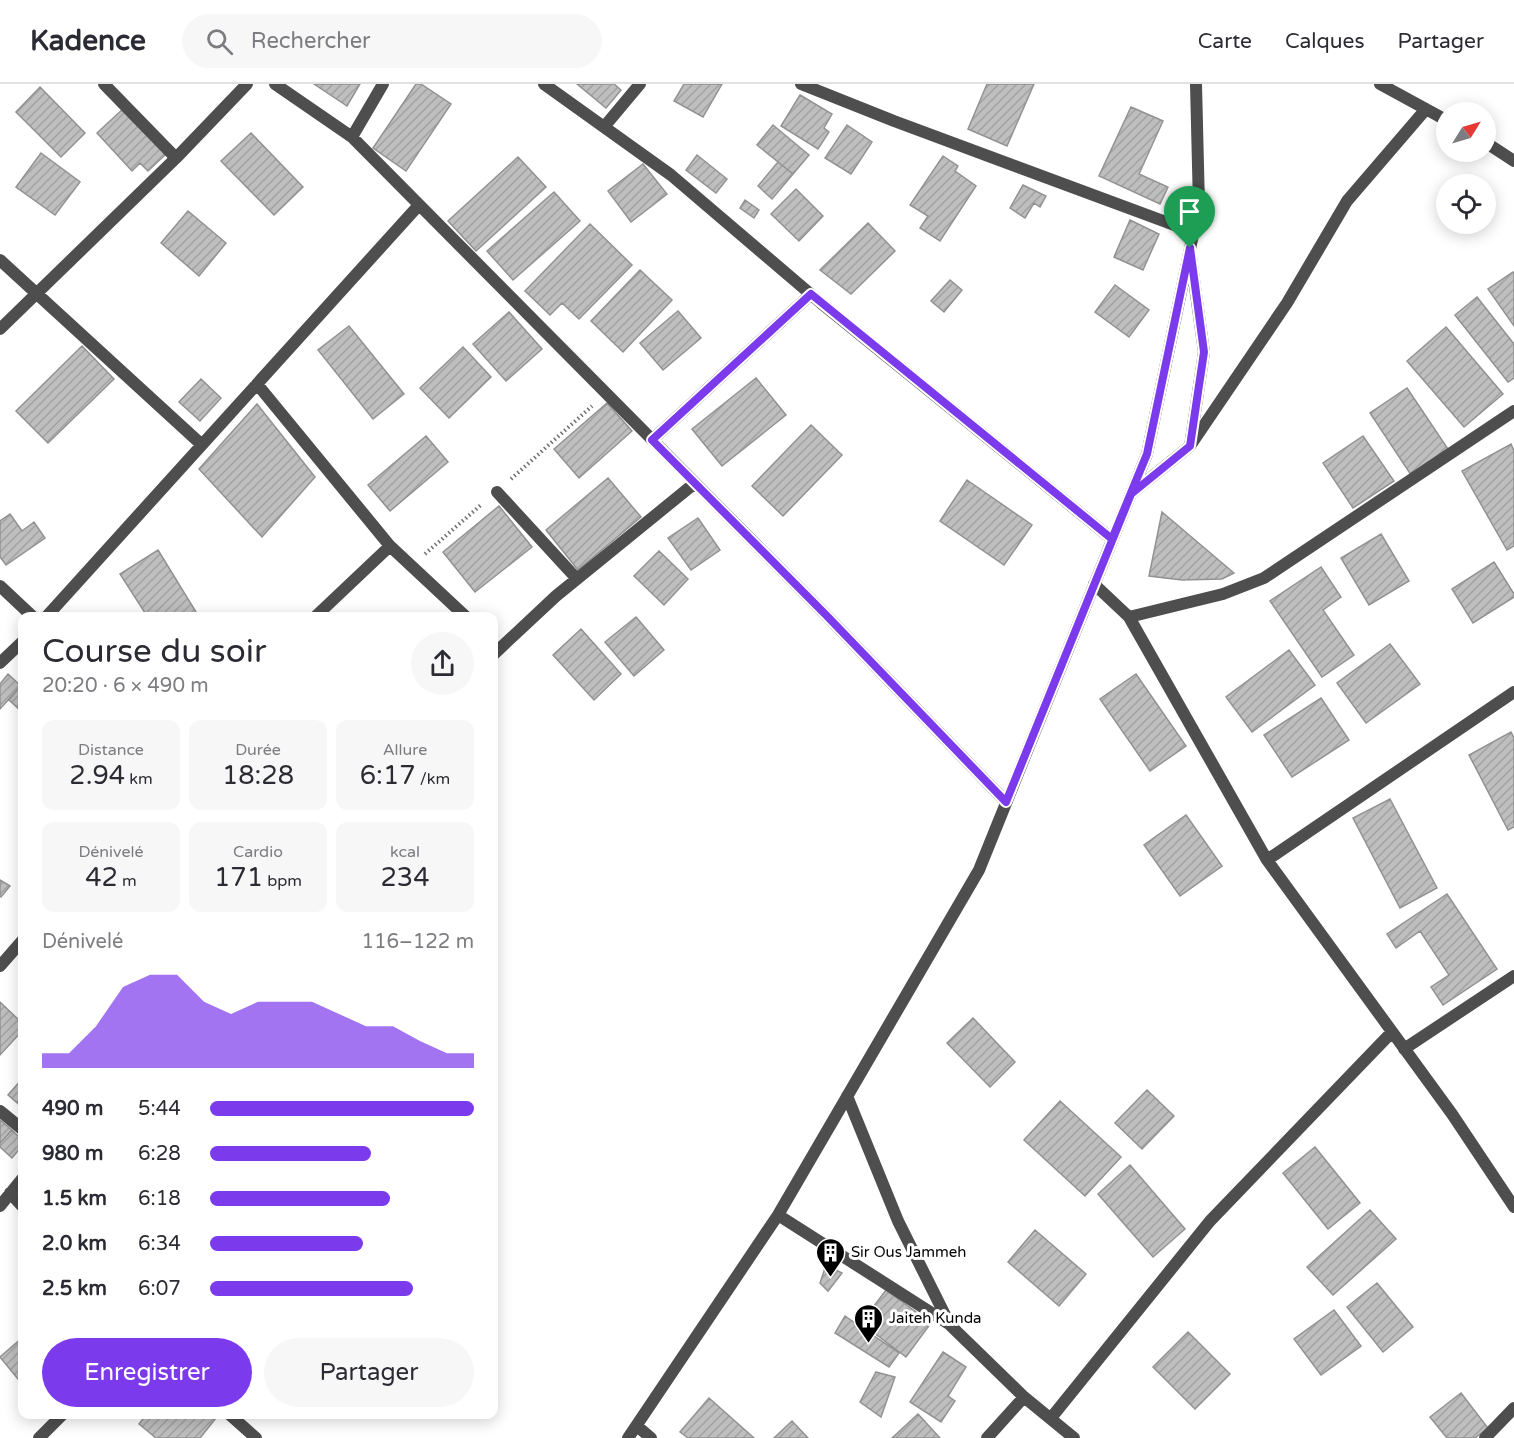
<!DOCTYPE html>
<html lang="fr">
<head>
<meta charset="utf-8">
<style>
	:root { --surface:#fff; --page:#f7f7f7; --text:#2b2b33; --muted:#7c7c81; --line:#e1e1e2; --accent:#7c3aed }
	body { margin:0; font-family:"Varela Round",sans-serif; background:var(--page); color:var(--text); height:100vh; display:flex; flex-direction:column; font-size:22px; white-space:nowrap }
	* { box-sizing:border-box; margin:0 }
	p { font-size:20px; color:var(--muted) }
	.icon { flex:none; width:33px; height:33px; fill:none; stroke:currentColor; stroke-width:2; stroke-linecap:round; stroke-linejoin:round }
	.map { position:relative; flex:1; overflow:hidden }
	.side { position:absolute; left:18px; top:528px; width:480px; height:807px; display:flex; flex-direction:column; background:var(--surface); border-radius:12px; box-shadow:0 3px 15px #0003 }
	.side>* { flex:none }
	.needle { width:39px; rotate:53deg }
	.buttons { position:absolute; left:1436px; top:18px; display:grid; gap:12px }
	.buttons a { display:grid; place-items:center; width:60px; height:60px; border-radius:50%; background:var(--surface); box-shadow:0 3px 15px #0003; font-size:30px }
	.pin { position:absolute; display:grid; place-items:center; width:51px; height:51px; color:#fff; margin:-62px -26px; border-radius:50% 50% 50% 0; rotate:-45deg; box-shadow:0 0 6px #0007 }
	.pin .icon { rotate:45deg }
	.round { display:grid; place-items:center; flex:none; width:63px; height:63px; border-radius:32px; background:var(--page) }
	.headline { display:flex; align-items:center; justify-content:space-between; height:102px; padding:0 24px }
	h1 { font-size:33px; font-weight:600; line-height:45px }
	.figures { display:grid; grid-template-columns:repeat(3,1fr); gap:9px; height:102px; padding:6px 24px }
	.figures div { display:grid; align-content:center; border-radius:12px; background:var(--page); text-align:center }
	.figures b { font-size:26px; font-weight:600 }
	.figures small { font-size:16px; font-weight:400 }
	.figures p { font-size:16px }
	.chart { height:168px; padding:12px 24px }
	.chart p { display:flex; justify-content:space-between }
	.chart svg { width:100%; height:108px; margin-top:6px; fill:var(--accent); opacity:.7 }
	.button { display:flex; gap:12px; margin-top:auto; padding:12px 24px }
	.button a { flex:1; height:69px; border-radius:36px; background:var(--accent); color:#fff; font-size:24px; font-weight:600; line-height:69px; text-align:center }
	.button a+a { background:var(--page); color:var(--text) }
	ul { padding:0 24px; list-style:none; font-size:20px }
	li { display:grid; grid-template-columns:96px 72px 1fr; align-items:center; height:45px }
	li i { height:15px; border-radius:8px; background:var(--accent) }
	header { display:flex; align-items:center; gap:36px; box-sizing:border-box; height:84px; padding:0 30px; background:var(--surface); border-bottom:2px solid var(--line) }
	header strong { font-size:28px }
	nav { display:flex; gap:33px; margin-inline-start:auto; font-size:21px }
	.search { width:420px; height:54px; background:var(--page); display:flex; align-items:center; gap:15px; box-sizing:border-box; padding:0 21px; border-radius:33px; color:var(--muted); font-size:22px }
	.map>svg:first-child { display:block }
	.building { fill:url(#building-hatch); stroke:#929292; stroke-width:1.5 }
	.lines { fill:none; stroke-linecap:round; stroke-linejoin:round }
	.path { stroke:#707070; stroke-width:4; stroke-dasharray:1.5 3; stroke-linecap:butt }
	.minor { stroke:#4e4e4e; stroke-width:12 }
	.route-casing { stroke:#fff; stroke-width:12 }
	.route { stroke:#7c3aed; stroke-width:8 }
	.labels { text-anchor:middle; dominant-baseline:central; stroke-width:6; stroke-linejoin:round; paint-order:stroke }
	.poi-label { font-size:15px; fill:#000; stroke:#fff; text-anchor:start }
</style>
</head>
<body>
<header>
<strong>Kadence</strong>
<div class="search"><svg class="icon" aria-label="search" viewBox="0 0 24 24"><circle cx="10" cy="10" r="6"/><path d="M15 15l6 6"/></svg>Rechercher</div>
<nav><a>Carte</a><a>Calques</a><a>Partager</a></nav>
</header>
<div class="map">
<svg width="1514" height="1354" viewBox="0 0 1514 1354">
	<defs>
		<pattern id="building-hatch" width="6" height="6" patternUnits="userSpaceOnUse" patternTransform="scale(1.5)"><rect width="6" height="6" fill="#bebebe"/><path d="M-1 1l2-2M0 6l6-6M5 7l2-2" fill="none" stroke="#a2a2a2"/></pattern>
	</defs>
	<rect width="100%" height="100%" fill="#fff"/>
	<path class="building" d="M314,0H360L347,22Z
		M416,0H421L451,20L406,87L373,64Z
		M577,0H614L621,6L606,24Z
		M684,0H722L703,33L674,17Z
		M987,0H1034L1007,62L968,45Z
		M40,3L85,49L61,73L16,28Z
		M800,11L832,30L824,44L829,48L818,65L781,42Z
		M1131,23L1163,37L1139,90L1168,103L1160,120L1099,92Z
		M124,24L166,70L148,87L140,79L132,87L97,49Z
		M773,41L809,71L793,90L757,61Z
		M847,41L872,58L851,90L825,74Z
		M251,49L303,103L274,131L221,77Z
		M41,69L80,98L55,131L16,103Z
		M697,71L727,95L716,109L686,86Z
		M943,72L958,82L955,87L976,102L940,157L920,144L928,132L910,121Z
		M518,73L546,103L476,167L448,137Z
		M778,78L793,90L772,115L758,102Z
		M643,80L667,110L631,138L608,107Z
		M1023,101L1046,112L1040,123L1034,119L1025,134L1010,124Z
		M796,105L823,132L799,157L771,130Z
		M554,108L580,137L513,196L487,167Z
		M745,116L759,126L754,134L740,124Z
		M188,127L226,159L199,192L161,159Z
		M1130,136L1159,150L1143,186L1114,173Z
		M868,139L895,167L851,210L820,186Z
		M590,140L632,181L579,235L562,219L550,231L525,207Z
		M640,186L672,216L623,268L591,237Z
		M1513,188L1514,189V242L1488,205Z
		M950,196L962,206L944,228L931,217Z
		M1115,201L1149,226L1129,253L1095,228Z
		M1477,213L1514,260V294L1508,298L1455,231Z
		M678,227L701,254L663,286L640,259Z
		M509,228L542,265L506,297L473,260Z
		M349,242L404,310L373,335L318,266Z
		M1446,243L1503,310L1464,343L1407,277Z
		M82,262L114,295L48,359L16,327Z
		M463,263L491,293L449,334L420,304Z
		M756,294L786,331L722,382L692,345Z
		M201,295L221,314L200,337L179,318Z
		M1407,304L1448,365L1411,391L1370,329Z
		M607,319L632,347L579,394L554,365Z
		M257,320L315,393L262,453L199,385Z
		M811,341L842,371L783,432L752,402Z
		M426,352L448,378L390,427L368,401Z
		M1363,352L1394,397L1353,424L1323,379Z
		M1511,360L1514,367V462L1507,466L1462,387Z
		M608,394L641,433L578,486L546,446Z
		M967,396L1032,441L1004,481L940,437Z
		M499,422L532,463L475,508L443,468Z
		M1162,428L1234,489L1222,495L1182,496L1149,492Z
		M10,430L22,447L34,438L45,454L6,481L0,473V437Z
		M698,434L720,466L691,486L668,454Z
		M1381,450L1409,497L1369,521L1341,474Z
		M158,466L196,528L189,532H147L120,490Z
		M659,467L688,495L664,521L634,492Z
		M1494,478L1514,510V513L1473,539L1452,505Z
		M1321,483L1341,513L1323,526L1354,571L1322,593L1270,517Z
		M636,533L664,566L634,592L605,558Z
		M581,545L621,590L594,616L553,571Z
		M1390,560L1420,600L1366,639L1337,599Z
		M1289,566L1315,601L1252,648L1226,613Z
		M8,590L21,602L0,625V600Z
		M1136,590L1186,662L1150,687L1100,615Z
		M22,600V628L9,616Z
		M1321,614L1349,656L1292,693L1264,651Z
		M1511,648L1514,654V743L1508,746L1469,671Z
		M1390,715L1437,804L1400,824L1353,734Z
		M1186,731L1222,782L1180,812L1144,761Z
		M0,796L10,802L1,813L0,812Z
		M1447,810L1497,885L1443,921L1431,903L1449,891L1420,847L1396,864L1387,850Z
		M0,918L22,939V947L0,971Z
		M973,934L1015,978L990,1003L947,959Z
		M22,995V1023L8,1011Z
		M1147,1006L1174,1032L1142,1065L1115,1039Z
		M1060,1017L1121,1073L1085,1112L1024,1056Z
		M0,1036L12,1046L0,1059Z
		M12,1046L22,1056V1062L12,1074L0,1063V1059Z
		M1315,1063L1360,1119L1328,1145L1283,1089Z
		M1130,1081L1185,1145L1153,1173L1098,1110Z
		M1370,1126L1396,1155L1333,1211L1307,1183Z
		M1035,1146L1086,1190L1059,1222L1008,1178Z
		M826,1181L842,1189L828,1207L820,1199Z
		M1377,1199L1413,1243L1383,1268L1347,1223Z
		M886,1206L931,1239L906,1273L861,1239Z
		M1334,1226L1361,1262L1321,1291L1294,1255Z
		M845,1232L899,1269L889,1283L835,1249Z
		M1188,1248L1230,1290L1195,1325L1153,1283Z
		M22,1254V1300L0,1273Z
		M943,1268L966,1283L948,1312L955,1317L941,1338L910,1318Z
		M876,1288L895,1293L881,1333L860,1318Z
		M1461,1309L1488,1344L1475,1354H1447L1430,1333Z
		M709,1314L754,1354H688L680,1348Z
		M147,1330H212L216,1334L200,1354H156L139,1340Z
		M918,1330L940,1354H892Z
		M792,1337L808,1354H774Z"/>
	<g class="lines">
		<path class="path" d="M511,395L592,322
			M425,470L482,420"/>
		<path class="minor" d="M104,0L176,74
			M275,0L352,53L826,531L1006,718
			M544,0L671,91L821,219L1112,455
			M801,0L894,37L1193,148
			M1380,0L1446,36
			M604,43L640,0
			M352,53L383,0
			M1485,58L1514,77
			M0,176L202,361
			M0,245L176,74L247,0
			M257,300L390,462L316,532
			M652,356L811,210
			M1190,362L1287,219L1347,117L1426,25
			M497,408L577,495
			M1132,409L1190,362L1204,268L1191,174
			M390,462L465,532
			M1094,500L1129,533L1267,776L1452,1030L1514,1123
			M0,502L32,532
			M47,532L419,121
			M1129,533L1223,510L1264,494L1514,327
			M494,570L556,512L695,399
			M0,579L22,558
			M1267,776L1514,608
			M0,882L22,857
			M1404,965L1514,892
			M847,1012L898,1137L949,1239
			M0,1027L22,1045
			M10,1109L22,1122
			M0,1122L22,1095
			M778,1131L949,1240L1024,1313L1074,1354
			M229,1330L256,1354
			M1051,1334L1210,1137L1392,948
			M637,1342L651,1354
			M39,1354L63,1330
			M628,1354L778,1131L979,786L1147,370L1199,122L1196,0
			M987,1354L1024,1313
			M1485,1354L1514,1324"/>
	</g>
	<g class="lines">
		<defs>
			<path id="route" d="M1190,164L1147,370L1112,455L811,210L652,356L826,531L1006,718L1131,410L1190,362L1204,268L1190,164"/>
		</defs>
		<use href="#route" class="route-casing"/>
		<use href="#route" class="route"/>
	</g>
	<defs>
		<symbol id="building-pin" viewBox="-11 -11 22 30"><path d="M0 17L-7.5 6A9.5 9.5 0 1 1 7.5 6Z" fill="#000" stroke="#fff"/><path d="M-4-6H4V6H1V3H-1V6H-4ZM-2.5-4.3h1.7v1.8h-1.7ZM.8-4.3h1.7v1.8H.8ZM-2.5-1h1.7V.8h-1.7ZM.8-1h1.7V.8H.8Z" fill="#fff"/></symbol>
	</defs>
	<g fill-rule="evenodd">
		<use href="#building-pin" x="814" y="1152" width="33" height="45"/>
		<use href="#building-pin" x="852" y="1218" width="33" height="45"/>
	</g>
	<g class="labels">
		<g class="poi-label">
			<text x="851" y="1168">Sir Ous Jammeh</text>
			<text x="889" y="1234">Jaiteh Kunda</text>
		</g>
	</g>
</svg>
<div class="buttons">
<a><svg class="needle" viewBox="-14 -14 28 28"><path d="M0-13l5 13h-10z" fill="#e53935"/><path d="M0 13l5-13h-10z" fill="#7c7c81"/></svg></a>
<a><svg class="icon" aria-label="locate" viewBox="0 0 24 24"><circle cx="12" cy="12" r="6"/><path d="M12 2v4M12 18v4M2 12h4M18 12h4"/></svg></a>
</div>
<div class="pin" style="left:1190px;top:164px;background:#1e9e55"><svg class="icon" aria-label="arrive" viewBox="0 0 24 24"><path d="M6 21V4h12l-3 4 3 4H6"/></svg></div>
<section class="side">
<div class="headline"><div><h1>Course du soir</h1><p>20:20 · 6 × 490 m</p></div><a class="round"><svg class="icon" aria-label="share" viewBox="0 0 24 24"><path d="M12 15V3M7 8l5-5 5 5M5 13v7h14v-7"/></svg></a></div>
<div class="figures">
<div><p>Distance</p><b>2.94<small> km</small></b></div>
<div><p>Durée</p><b>18:28</b></div>
<div><p>Allure</p><b>6:17<small> /km</small></b></div>
</div>
<div class="figures">
<div><p>Dénivelé</p><b>42<small> m</small></b></div>
<div><p>Cardio</p><b>171<small> bpm</small></b></div>
<div><p>kcal</p><b>234</b></div>
</div>
<div class="chart"><p><span>Dénivelé</span>116–122 m</p>
<svg viewBox="0 0 160 44" preserveAspectRatio="none"><path d="M0 44V38L10 38L20 27L30 11L40 6L50 6L60 17L70 22L80 17L90 17L100 17L110 22L120 27L130 27L140 33L150 38L160 38V44z"/></svg>
</div>
<ul>
<li><b>490 m</b>5:44<i style="width:100%"></i></li>
<li><b>980 m</b>6:28<i style="width:61%"></i></li>
<li><b>1.5 km</b>6:18<i style="width:68%"></i></li>
<li><b>2.0 km</b>6:34<i style="width:58%"></i></li>
<li><b>2.5 km</b>6:07<i style="width:77%"></i></li>
</ul>
<div class="button"><a>Enregistrer</a><a>Partager</a></div>
</section>
</div>
</body>
</html>
